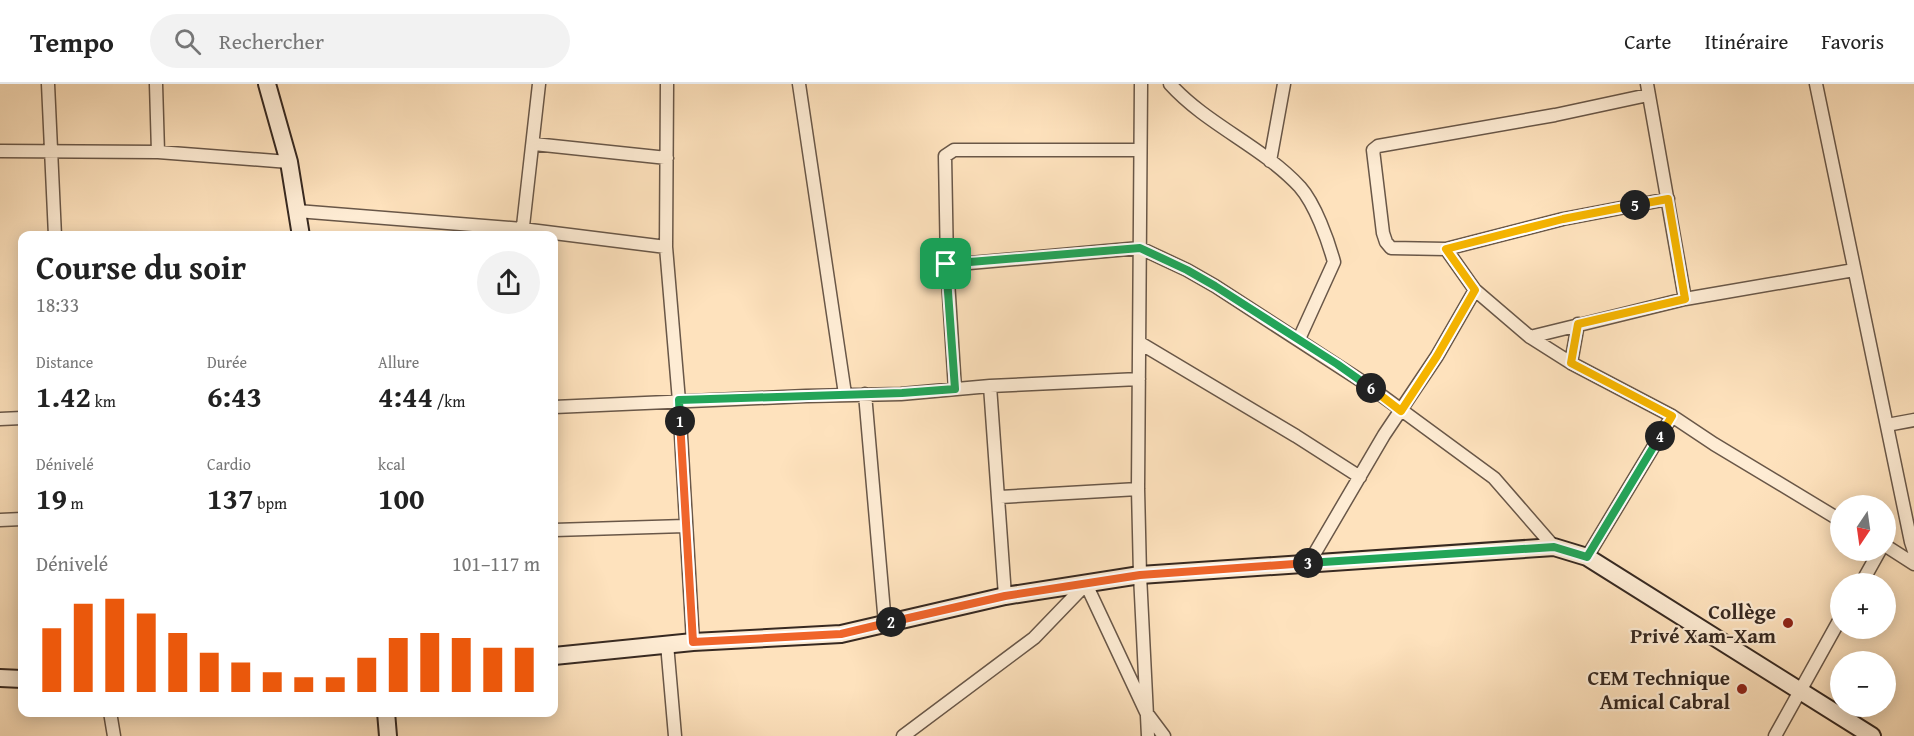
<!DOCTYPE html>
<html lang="fr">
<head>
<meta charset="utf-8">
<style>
	:root { --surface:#fff; --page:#f2f2f2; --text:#222; --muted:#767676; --line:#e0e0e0; --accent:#ea580c }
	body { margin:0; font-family:"Gentium Book Plus",serif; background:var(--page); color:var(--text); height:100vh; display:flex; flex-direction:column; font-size:22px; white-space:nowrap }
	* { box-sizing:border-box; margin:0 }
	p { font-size:20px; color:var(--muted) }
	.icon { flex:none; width:33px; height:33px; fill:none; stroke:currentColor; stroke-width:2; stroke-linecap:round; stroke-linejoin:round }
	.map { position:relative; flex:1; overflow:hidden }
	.drawer { position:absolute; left:18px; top:147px; width:540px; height:486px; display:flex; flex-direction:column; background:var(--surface); border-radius:12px; box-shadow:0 3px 15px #0003 }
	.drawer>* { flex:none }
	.needle { width:39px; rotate:193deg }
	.buttons { position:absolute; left:1830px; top:411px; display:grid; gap:12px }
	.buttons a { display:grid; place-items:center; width:66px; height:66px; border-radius:50%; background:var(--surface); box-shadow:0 3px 15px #0003; font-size:30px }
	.pin { position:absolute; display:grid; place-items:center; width:51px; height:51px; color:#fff; margin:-26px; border-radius:12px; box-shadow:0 3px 9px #0006 }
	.km { position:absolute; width:30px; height:30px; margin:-15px; border-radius:50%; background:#222; color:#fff; font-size:16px; line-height:30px; text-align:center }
	.round { display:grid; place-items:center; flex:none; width:63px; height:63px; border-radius:32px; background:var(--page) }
	.head { display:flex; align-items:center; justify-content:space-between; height:102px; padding:0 18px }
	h1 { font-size:33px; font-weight:700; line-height:45px }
	.stats { display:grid; grid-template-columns:repeat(3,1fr); gap:9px; height:102px; padding:6px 18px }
	.stats div { display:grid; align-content:center }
	.stats b { font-size:30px; font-weight:700 }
	.stats small { font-size:16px; font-weight:400 }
	.stats p { font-size:16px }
	.chart { height:168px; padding:12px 18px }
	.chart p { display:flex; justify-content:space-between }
	.chart svg { width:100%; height:108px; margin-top:6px; stroke:var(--accent); stroke-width:6 }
	header { display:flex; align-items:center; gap:36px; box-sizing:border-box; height:84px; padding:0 30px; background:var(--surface); border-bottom:2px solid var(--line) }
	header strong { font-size:28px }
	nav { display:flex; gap:33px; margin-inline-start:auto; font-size:21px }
	.search { width:420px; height:54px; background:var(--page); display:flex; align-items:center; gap:15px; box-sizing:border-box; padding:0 21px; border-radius:33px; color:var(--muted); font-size:22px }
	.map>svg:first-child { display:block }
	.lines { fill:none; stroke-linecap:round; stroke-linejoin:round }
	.street-casing { stroke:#695748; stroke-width:15 }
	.secondary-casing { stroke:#372921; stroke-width:20 }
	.street { stroke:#feecd4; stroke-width:12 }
	.secondary { stroke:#feecd4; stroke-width:16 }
	.split-1-casing { stroke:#fff; stroke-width:12 }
	.split-2-casing { stroke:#fff; stroke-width:12 }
	.split-3-casing { stroke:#fff; stroke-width:12 }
	.split-4-casing { stroke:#fff; stroke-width:12 }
	.split-5-casing { stroke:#fff; stroke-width:12 }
	.split-6-casing { stroke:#fff; stroke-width:12 }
	.split-7-casing { stroke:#fff; stroke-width:12 }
	.split-1 { stroke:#22a559; stroke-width:8 }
	.split-2 { stroke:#f0652b; stroke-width:8 }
	.split-3 { stroke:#f0652b; stroke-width:8 }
	.split-4 { stroke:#22a559; stroke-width:8 }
	.split-5 { stroke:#f5b400; stroke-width:8 }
	.split-6 { stroke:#f5b400; stroke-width:8 }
	.split-7 { stroke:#22a559; stroke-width:8 }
	.poi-dot { fill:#8f2418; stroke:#feecd4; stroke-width:2 }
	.labels { text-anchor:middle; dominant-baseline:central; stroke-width:4.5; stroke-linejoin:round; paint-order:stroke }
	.poi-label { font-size:21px; font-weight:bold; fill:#372921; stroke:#feecd4; text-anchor:end }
</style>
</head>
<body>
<header>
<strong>Tempo</strong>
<div class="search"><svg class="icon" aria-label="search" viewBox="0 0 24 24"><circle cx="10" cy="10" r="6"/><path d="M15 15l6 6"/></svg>Rechercher</div>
<nav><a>Carte</a><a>Itinéraire</a><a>Favoris</a></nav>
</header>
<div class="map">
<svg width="1914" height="652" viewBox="0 0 1914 652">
	<rect width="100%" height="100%" fill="#fee2bd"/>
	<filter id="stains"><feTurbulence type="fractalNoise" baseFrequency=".00333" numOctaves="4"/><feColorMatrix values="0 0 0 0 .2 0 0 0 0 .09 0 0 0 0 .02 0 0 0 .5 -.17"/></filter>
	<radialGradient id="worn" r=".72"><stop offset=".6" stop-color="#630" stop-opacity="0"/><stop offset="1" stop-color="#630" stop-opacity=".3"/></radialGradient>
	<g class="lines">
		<defs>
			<path id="street" d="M48,0L55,152
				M156,0L158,68
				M667,0L666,163L679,317L693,558
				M799,0L845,310
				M1141,0L1138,405L1140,491L1148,652
				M1170,0C1207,41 1262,62 1300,103C1315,120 1328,156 1334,178L1299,255
				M1647,0L1685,215
				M1816,0L1911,458L1914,467
				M534,60L667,74
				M0,67L158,68L289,78
				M1270,77L1284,0
				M1668,115L1563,135L1446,165L1475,206L1530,253L1571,279L1672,332L1714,360L1840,436
				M297,127L522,145L666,163
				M522,151L539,0
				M1446,165L1391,164L1386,158L1383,149L1373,66L1378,62L1555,31L1648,11
				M947,181L1140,164L1187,186L1215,202L1366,300L1494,394L1554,463
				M1530,253L1685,215L1854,186
				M1140,259L1296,352L1360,393
				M1571,279L1578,240
				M990,302L1005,512
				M955,305L947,181L945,72L954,66H1140
				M865,310L885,540
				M554,323L806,312L901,310L990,302L1139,295
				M0,335L22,334
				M1887,341L1914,336
				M1000,413L1138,405
				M0,436L22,435
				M554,446L685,442
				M1886,462L1914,480
				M1587,473L1672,332
				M1309,479L1384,351L1437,272L1475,206
				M1861,500L1880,466
				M667,560L675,652
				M110,628L114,652
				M903,652L1034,554L1086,500L1146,628L1164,652
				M1775,652L1840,535"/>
			<path id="secondary" d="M267,0L289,78L301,152
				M554,572L693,558L841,550L1005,512L1140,491L1554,463L1587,473L1872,652
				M0,594L22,595
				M386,628L388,652"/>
		</defs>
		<use href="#street" class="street-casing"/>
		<use href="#secondary" class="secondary-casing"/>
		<use href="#street" class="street"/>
		<use href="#secondary" class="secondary"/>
	</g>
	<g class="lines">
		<defs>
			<path id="split-1" d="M680,337L679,316L902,309L955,305L946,180"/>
			<path id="split-2" d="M680,337L693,558L841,550L891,538"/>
			<path id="split-3" d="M891,538L1005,512L1140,491L1308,479"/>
			<path id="split-4" d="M1308,479L1554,463L1587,473L1660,352"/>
			<path id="split-5" d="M1635,121L1668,115L1685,215L1578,240L1571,279L1672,332L1660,352"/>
			<path id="split-6" d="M1371,304L1401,327L1437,272L1475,206L1446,165L1563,135L1635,121"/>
			<path id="split-7" d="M946,180L1140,164L1187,186L1215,202L1337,280L1371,304"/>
		</defs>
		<use href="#split-1" class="split-1-casing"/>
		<use href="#split-2" class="split-2-casing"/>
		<use href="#split-3" class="split-3-casing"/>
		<use href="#split-4" class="split-4-casing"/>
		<use href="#split-5" class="split-5-casing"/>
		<use href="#split-6" class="split-6-casing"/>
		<use href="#split-7" class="split-7-casing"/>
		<use href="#split-1" class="split-1"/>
		<use href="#split-2" class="split-2"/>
		<use href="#split-3" class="split-3"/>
		<use href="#split-4" class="split-4"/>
		<use href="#split-5" class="split-5"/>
		<use href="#split-6" class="split-6"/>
		<use href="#split-7" class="split-7"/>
	</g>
	<g class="poi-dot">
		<circle cx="1788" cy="539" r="6"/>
		<circle cx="1742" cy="605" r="6"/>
	</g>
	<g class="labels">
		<g class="poi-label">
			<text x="1776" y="527">Collège<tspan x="1776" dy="24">Privé Xam-Xam</tspan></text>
			<text x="1730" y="593">CEM Technique<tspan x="1730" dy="24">Amical Cabral</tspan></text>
		</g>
	</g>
	<rect width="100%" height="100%" filter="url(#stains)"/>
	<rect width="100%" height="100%" fill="url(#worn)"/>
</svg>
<div class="buttons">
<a><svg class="needle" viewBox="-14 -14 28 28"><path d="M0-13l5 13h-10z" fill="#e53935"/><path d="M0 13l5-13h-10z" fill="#767676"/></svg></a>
<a>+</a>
<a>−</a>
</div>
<div class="pin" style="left:946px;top:180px;background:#1e9e55"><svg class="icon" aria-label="arrive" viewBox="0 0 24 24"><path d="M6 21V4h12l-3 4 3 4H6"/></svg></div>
<b class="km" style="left:680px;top:337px">1</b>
<b class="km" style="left:891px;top:538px">2</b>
<b class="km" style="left:1308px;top:479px">3</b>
<b class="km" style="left:1660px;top:352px">4</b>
<b class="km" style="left:1635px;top:121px">5</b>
<b class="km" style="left:1371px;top:304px">6</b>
<section class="drawer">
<div class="head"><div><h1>Course du soir</h1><p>18:33</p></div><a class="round"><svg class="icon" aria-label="share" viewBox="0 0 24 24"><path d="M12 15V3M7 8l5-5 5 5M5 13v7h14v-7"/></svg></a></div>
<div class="stats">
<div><p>Distance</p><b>1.42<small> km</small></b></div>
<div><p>Durée</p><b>6:43</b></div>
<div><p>Allure</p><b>4:44<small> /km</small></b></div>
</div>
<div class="stats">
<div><p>Dénivelé</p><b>19<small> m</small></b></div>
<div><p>Cardio</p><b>137<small> bpm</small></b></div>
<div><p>kcal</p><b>100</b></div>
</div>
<div class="chart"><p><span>Dénivelé</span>101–117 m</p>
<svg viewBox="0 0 160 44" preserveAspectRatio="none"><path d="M5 44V18M15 44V8M25 44V6M35 44V12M45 44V20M55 44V28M65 44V32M75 44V36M85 44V38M95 44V38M105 44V30M115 44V22M125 44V20M135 44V22M145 44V26M155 44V26"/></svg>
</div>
</section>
</div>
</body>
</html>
